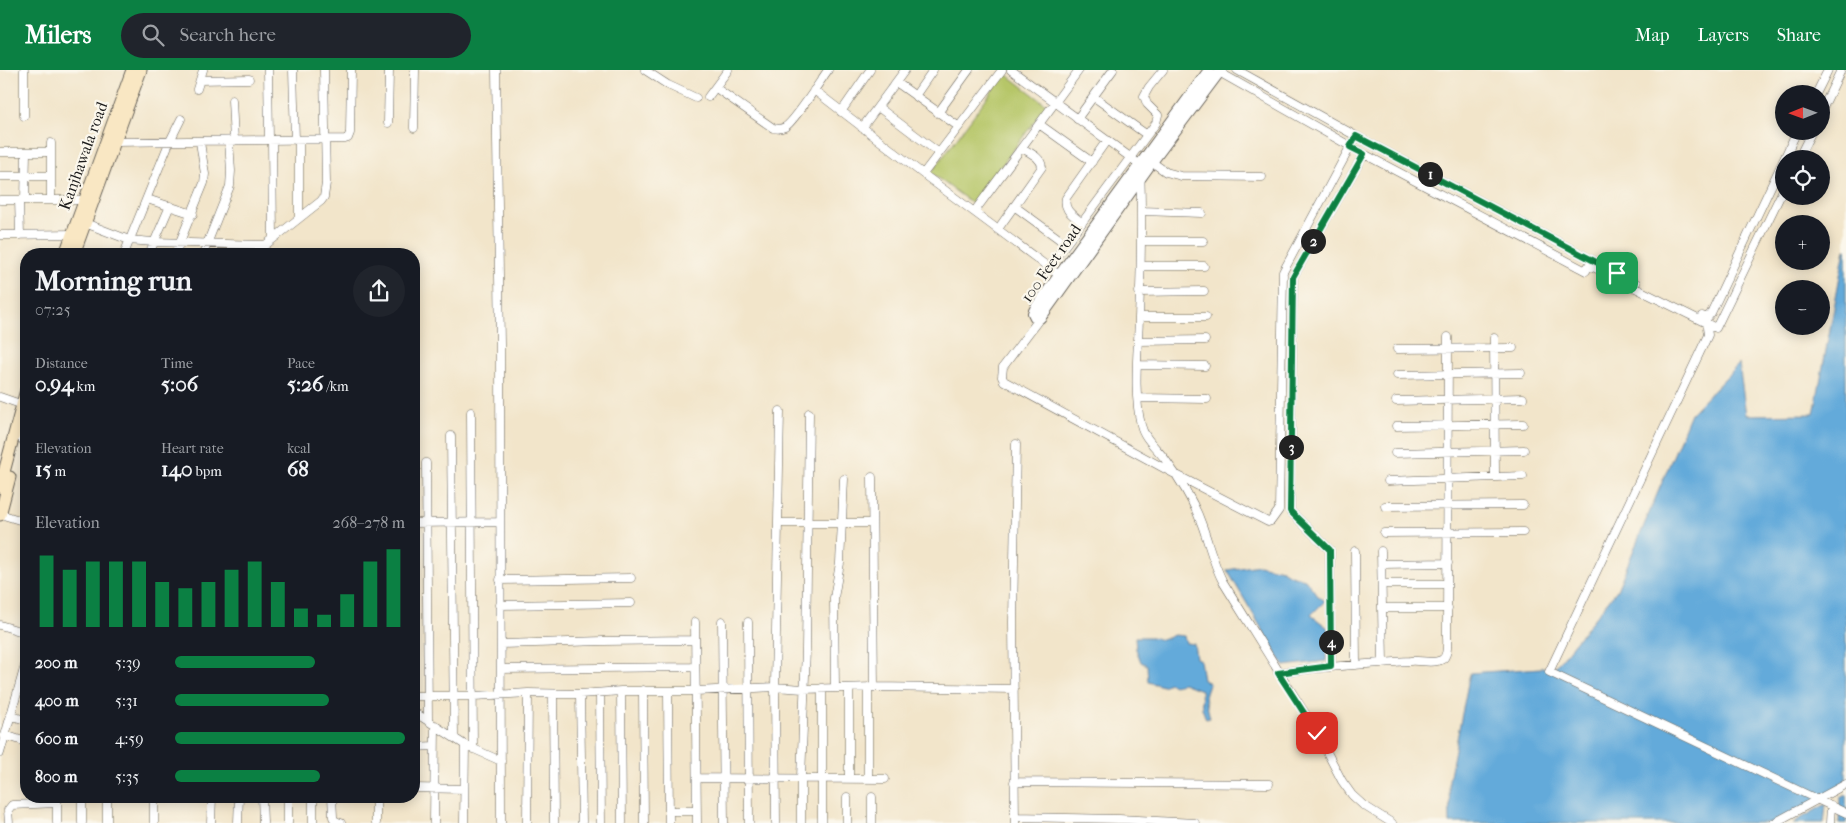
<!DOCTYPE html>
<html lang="en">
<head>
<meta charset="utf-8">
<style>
	:root { --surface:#171b24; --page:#20242c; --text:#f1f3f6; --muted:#9ea1a6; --accent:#0b8043 }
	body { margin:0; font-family:"IM FELL French Canon",serif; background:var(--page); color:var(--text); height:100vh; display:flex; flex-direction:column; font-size:19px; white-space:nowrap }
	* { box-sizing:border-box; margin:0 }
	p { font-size:16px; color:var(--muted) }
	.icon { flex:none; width:28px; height:28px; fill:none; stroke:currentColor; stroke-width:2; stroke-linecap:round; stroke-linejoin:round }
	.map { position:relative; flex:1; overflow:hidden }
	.sheet { position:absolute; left:20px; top:178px; width:400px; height:555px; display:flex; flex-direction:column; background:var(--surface); border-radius:20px; box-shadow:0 2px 12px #0003 }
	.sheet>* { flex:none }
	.needle { width:32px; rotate:269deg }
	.fabs { position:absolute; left:1775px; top:15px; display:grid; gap:10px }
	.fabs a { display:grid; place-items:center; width:55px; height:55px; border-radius:50%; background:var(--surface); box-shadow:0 2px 12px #0003; font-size:25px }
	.pin { position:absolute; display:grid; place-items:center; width:42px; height:42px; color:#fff; margin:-21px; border-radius:10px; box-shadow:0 2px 8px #0006 }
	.km { position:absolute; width:25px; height:25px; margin:-12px; border-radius:50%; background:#222; color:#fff; font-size:14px; line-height:25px; text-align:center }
	.round { display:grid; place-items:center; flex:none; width:52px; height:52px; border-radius:26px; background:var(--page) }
	.head { display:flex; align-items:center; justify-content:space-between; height:85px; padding:0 15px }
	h1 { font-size:28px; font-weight:700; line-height:38px }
	.stats { display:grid; grid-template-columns:repeat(3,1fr); gap:8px; height:85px; padding:5px 15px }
	.stats div { display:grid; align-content:center }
	.stats b { font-size:21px; font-weight:700 }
	.stats small { font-size:14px; font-weight:400 }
	.stats p { font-size:14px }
	.chart { height:140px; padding:10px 15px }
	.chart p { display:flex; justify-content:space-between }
	.chart svg { width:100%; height:90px; margin-top:5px; stroke:var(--accent); stroke-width:6 }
	ul { padding:0 15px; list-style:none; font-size:16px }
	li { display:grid; grid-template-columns:80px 60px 1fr; align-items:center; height:38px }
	li i { height:12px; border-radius:6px; background:var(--accent) }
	header { display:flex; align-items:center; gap:30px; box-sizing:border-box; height:70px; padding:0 25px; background:var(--accent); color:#fff }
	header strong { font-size:24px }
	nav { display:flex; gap:28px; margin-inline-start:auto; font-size:18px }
	.search { width:350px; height:45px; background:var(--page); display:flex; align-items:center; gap:12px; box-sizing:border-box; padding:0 18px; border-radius:28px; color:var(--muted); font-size:19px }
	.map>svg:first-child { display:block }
	.green { fill:#b6c668; stroke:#697142 }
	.water { fill:#64aada; stroke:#40637b }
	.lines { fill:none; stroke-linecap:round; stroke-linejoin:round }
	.minor-casing { stroke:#676259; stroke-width:9 }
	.tertiary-casing { stroke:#676259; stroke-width:12 }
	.secondary-casing { stroke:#676259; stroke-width:13 }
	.minor { stroke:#fff; stroke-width:8 }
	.tertiary { stroke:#fff; stroke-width:10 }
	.secondary { stroke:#f9e7c3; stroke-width:11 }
	.route-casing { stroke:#fff; stroke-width:10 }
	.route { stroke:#0b8043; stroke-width:6 }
	.labels { text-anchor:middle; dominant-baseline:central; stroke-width:4.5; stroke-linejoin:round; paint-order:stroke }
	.street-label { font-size:16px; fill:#1c1c1c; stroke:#fbf7ec }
</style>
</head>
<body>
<header>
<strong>Milers</strong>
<div class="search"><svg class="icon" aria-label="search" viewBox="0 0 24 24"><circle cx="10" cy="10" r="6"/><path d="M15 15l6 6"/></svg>Search here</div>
<nav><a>Map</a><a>Layers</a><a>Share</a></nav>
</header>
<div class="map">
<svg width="1846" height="753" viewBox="0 0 1846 753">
	<rect width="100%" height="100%" fill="#fbf7ec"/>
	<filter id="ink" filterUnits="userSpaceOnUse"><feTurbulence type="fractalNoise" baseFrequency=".02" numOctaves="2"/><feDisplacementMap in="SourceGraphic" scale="10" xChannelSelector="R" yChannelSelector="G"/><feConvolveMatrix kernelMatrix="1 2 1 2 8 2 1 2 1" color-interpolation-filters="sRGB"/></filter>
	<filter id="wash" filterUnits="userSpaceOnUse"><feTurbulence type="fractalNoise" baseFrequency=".0096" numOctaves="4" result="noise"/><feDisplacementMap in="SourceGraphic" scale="20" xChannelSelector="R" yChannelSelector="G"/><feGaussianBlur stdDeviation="1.12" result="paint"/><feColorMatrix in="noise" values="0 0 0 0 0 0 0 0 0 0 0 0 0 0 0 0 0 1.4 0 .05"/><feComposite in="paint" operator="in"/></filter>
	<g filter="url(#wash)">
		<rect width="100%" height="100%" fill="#f2e5ca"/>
		<path class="green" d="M1005,3L1047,35L973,134L931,103Z"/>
		<path class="water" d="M1845,179H1846V716L1780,753H1450L1449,710L1470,603L1555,597L1617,520L1691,343L1739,294L1746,345L1814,344Z
			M1259,495L1282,500L1290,505L1305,509L1318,526L1325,531L1311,545L1328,558L1326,591L1284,596L1227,500Z
			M1174,565L1184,566L1186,573L1194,574L1196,588L1200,590L1203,610L1209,613L1205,627L1210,648L1206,649L1202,638L1201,620L1183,613L1173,615L1169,613L1163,616L1148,612L1147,595L1141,592L1136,579L1135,567H1152L1162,570Z
			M1846,725V753H1839L1840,728Z
			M1826,734L1824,753H1793Z"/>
	</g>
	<g filter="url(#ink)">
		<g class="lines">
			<defs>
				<path id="minor" d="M268,0L269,70
					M293,0L295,70
					M496,0L500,274L501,753
					M645,0L668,15L696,28
					M1011,0L1134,90L1140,96C1142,147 1141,198 1139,248C1138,283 1133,321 1141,355C1144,369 1159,380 1167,392C1181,411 1194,432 1202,455C1209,474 1213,493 1223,512L1317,663L1342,711L1352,725L1363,735L1392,753
					M1237,0L1356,66L1636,213
					M1219,2L1364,84L1586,201L1589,195L1716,258L1784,118
					M200,10L249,9
					M896,12L959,57
					M716,18L773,58C777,59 781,59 785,57C795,51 820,11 828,0
					M197,19L203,0
					M814,20L923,104L1059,205
					M1816,24L1828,0
					M915,26L933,0
					M708,27L728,0
					M1094,27L1147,65
					M232,30L234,71
					M878,37L939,83
					M841,42L870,0
					M1821,42L1841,0
					M938,43L969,0
					M24,46V0
					M1077,49L1113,0
					M388,53L389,0
					M1039,54L1092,92
					M414,58L415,0
					M862,58L905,0
					M272,70L273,169
					M111,71L115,72L345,69L348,68L350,63L351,0
					M0,82H51
					M1784,89L1797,61
					M1798,89L1812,61
					M1152,92L1166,102L1181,106L1262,107
					M923,104L1002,0
					M0,106H51
					M147,129L193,144
					M0,130H85
					M19,130L20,165
					M25,130L26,82
					M51,130V73
					M1014,136L1066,174
					M1141,141L1202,143
					M974,142L1079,0
					M299,148V70
					M85,153L129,170L153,172L265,175
					M1082,153C1073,145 1063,140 1066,128L1107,70
					M998,159L1042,97C1041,87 1030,83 1022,78
					M0,165L75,164
					M1141,171H1203
					M124,184L169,73L181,49
					M149,184L170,136
					M175,184L204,113L205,104L200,72
					M203,184L230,116L231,101L229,71
					M254,184L321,131L324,127L326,113L324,0
					M1141,196H1204
					M1049,197L1156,53L1158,45L1147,34L1144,26L1149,17L1163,0
					M1139,222L1204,221
					M1702,246L1707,248L1711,243L1784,89
					M1139,247H1206
					M1040,248L1003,297L1002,307L1004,311L1171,402L1268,452L1271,451L1279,440L1283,202L1356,66
					M1706,250L1708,265L1549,602L1846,743
					M1494,268L1495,407
					M1139,271L1205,270
					M1397,279L1513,278
					M1137,295L1205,296
					M1397,305L1521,303
					M0,327L26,336
					M1138,328L1207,329
					M1396,331L1523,328
					M471,342L473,679
					M26,352V351
					M1396,356L1523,354
					M451,366L454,667
					M21,368L26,374
					M1395,383L1524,380
					M426,393L428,651
					M872,407L874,617
					M1388,411L1523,406
					M1385,436L1523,435
					M0,444L26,452
					M414,453L499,452
					M778,453H872
					M1384,463L1523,462
					M1355,481L1356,595
					M1381,481L1383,593
					M1382,494L1448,493
					M500,510L631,508
					M1382,514H1447
					M500,535L631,533
					M1382,538H1448
					M722,551L724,753
					M695,552L697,753
					M748,552L749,753
					M0,555L26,563
					M501,574L603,571L694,570
					M1331,596L1330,480L1290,441L1293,207L1364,84
					M502,599L695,597
					M1278,603C1322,596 1366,594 1410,591C1419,590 1433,594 1441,590C1449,587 1447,572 1447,565L1448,267
					M868,617V709
					M835,618L834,528L840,493L844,409
					M849,618V709
					M643,620L644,753
					M621,621L622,753
					M668,621L669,753
					M600,623L601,753
					M553,624L554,753
					M580,624L582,753
					M414,626H474L528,623L580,624L621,621H696L775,617L803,619L874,617L1014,619
					M414,642L465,675L501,691
					M11,646L26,650
					M5,665L26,672
					M414,677L434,676
					M0,683L26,592
					M697,708L885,709
					M1014,712L1269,714
					M414,718L464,719
					M57,726V753
					M107,726V753
					M154,726V753
					M262,726L263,753
					M288,726V753
					M313,726V753
					M332,726L333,747L335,751L341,753
					M376,726V753
					M847,727V753
					M872,727V753
					M669,741H697
					M1015,747L1119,749L1195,753
					M9,753L8,740L12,735L57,733
					M82,753V726
					M211,753L212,726
					M238,753L239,726
					M434,753L435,655
					M464,753L465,675
					M527,753L528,623
					M776,753L775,617L780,341
					M801,753V708L806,579L809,343
					M822,753V618
					M1015,753L1013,552L1016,374
					M1774,753L1846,714
					M1830,753L1831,735"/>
				<path id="tertiary" d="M1209,0L1036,237L1033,243L1035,247L1040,248L1044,243L1152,92L1221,0"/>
				<path id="secondary" d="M65,184L132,0
					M74,184L141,0
					M0,417L26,320
					M0,445L10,407"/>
			</defs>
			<use href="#minor" class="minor-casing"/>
			<use href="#tertiary" class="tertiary-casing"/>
			<use href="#secondary" class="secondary-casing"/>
			<use href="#minor" class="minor"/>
			<use href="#tertiary" class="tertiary"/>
			<use href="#secondary" class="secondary"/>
		</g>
	</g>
	<g class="lines" filter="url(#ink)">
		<defs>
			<path id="route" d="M1317,663L1278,603L1331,596L1330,480L1290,441L1293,207L1364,84L1350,77L1356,66L1617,203"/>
		</defs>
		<use href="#route" class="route-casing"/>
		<use href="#route" class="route"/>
	</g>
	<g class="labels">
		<g class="street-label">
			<text transform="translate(83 86) rotate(-70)">Kanjhawala road</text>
			<text transform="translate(1051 193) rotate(-55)">100 Feet road</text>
		</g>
	</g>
</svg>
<div class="fabs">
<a><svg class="needle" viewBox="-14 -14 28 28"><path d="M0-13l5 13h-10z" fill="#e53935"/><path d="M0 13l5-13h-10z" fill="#9ea1a6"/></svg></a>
<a><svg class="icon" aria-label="locate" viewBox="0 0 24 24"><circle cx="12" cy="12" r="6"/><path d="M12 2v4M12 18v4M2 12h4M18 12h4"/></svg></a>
<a>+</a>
<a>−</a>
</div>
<div class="pin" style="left:1617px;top:203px;background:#1e9e55"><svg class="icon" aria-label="arrive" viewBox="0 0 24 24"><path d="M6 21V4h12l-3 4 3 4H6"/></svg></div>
<div class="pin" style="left:1317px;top:663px;background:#d93025"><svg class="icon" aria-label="check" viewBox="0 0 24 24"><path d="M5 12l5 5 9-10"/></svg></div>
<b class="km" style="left:1430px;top:104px">1</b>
<b class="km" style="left:1313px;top:171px">2</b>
<b class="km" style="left:1291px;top:377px">3</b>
<b class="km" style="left:1331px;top:572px">4</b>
<section class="sheet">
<div class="head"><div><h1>Morning run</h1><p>07:25</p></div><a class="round"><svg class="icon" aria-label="share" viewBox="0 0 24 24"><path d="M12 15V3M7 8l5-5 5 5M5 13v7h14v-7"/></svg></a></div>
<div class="stats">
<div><p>Distance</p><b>0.94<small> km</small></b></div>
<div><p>Time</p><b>5:06</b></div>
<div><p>Pace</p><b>5:26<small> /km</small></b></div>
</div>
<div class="stats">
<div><p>Elevation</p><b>15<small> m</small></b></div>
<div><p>Heart rate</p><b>140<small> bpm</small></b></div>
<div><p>kcal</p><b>68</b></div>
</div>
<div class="chart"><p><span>Elevation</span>268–278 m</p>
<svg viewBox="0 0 160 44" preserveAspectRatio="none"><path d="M5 44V9M15 44V16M25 44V12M35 44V12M45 44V12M55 44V22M65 44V25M75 44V22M85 44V16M95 44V12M105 44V22M115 44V35M125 44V38M135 44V28M145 44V12M155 44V6"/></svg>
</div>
<ul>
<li><b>200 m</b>5:39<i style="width:61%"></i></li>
<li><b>400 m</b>5:31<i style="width:67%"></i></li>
<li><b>600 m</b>4:59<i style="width:100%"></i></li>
<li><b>800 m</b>5:35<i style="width:63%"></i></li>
</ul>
</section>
</div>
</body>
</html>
